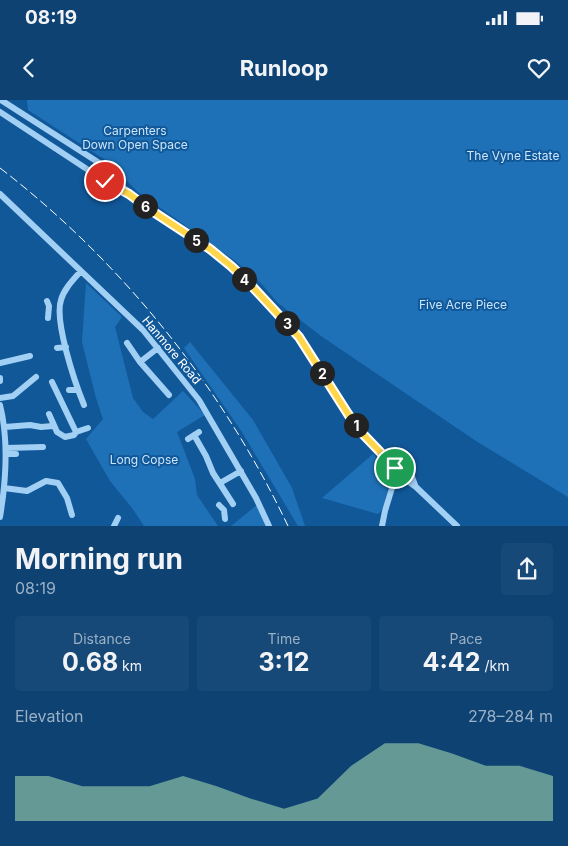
<!DOCTYPE html>
<html lang="en">
<head>
<meta charset="utf-8">
<style>
	:root { --surface:#0d4273; --page:#164978; --text:#f1f3f6; --muted:#9ab0c4; --accent:#8abfa5 }
	body { margin:0; font-family:Inter,sans-serif; background:var(--page); color:var(--text); height:100vh; display:flex; flex-direction:column; font-size:19px; white-space:nowrap }
	* { box-sizing:border-box; margin:0 }
	p { font-size:16px; color:var(--muted) }
	.icon { flex:none; width:28px; height:28px; fill:none; stroke:currentColor; stroke-width:2; stroke-linecap:round; stroke-linejoin:round }
	.map { position:relative; height:426px; overflow:hidden }
	.side { display:flex; flex-direction:column; background:var(--surface); flex:1 }
	.side>* { flex:none }
	.pin { position:absolute; display:grid; place-items:center; width:42px; height:42px; color:#fff; margin:-21px; border:2px solid #fff; border-radius:50%; box-shadow:0 1px 5px #0007 }
	.km { position:absolute; width:25px; height:25px; margin:-12px; border-radius:50%; background:#222; color:#fff; font-size:14px; line-height:25px; text-align:center }
	.round { display:grid; place-items:center; flex:none; width:52px; height:52px; border-radius:5px; background:var(--page) }
	.overview { display:flex; align-items:center; justify-content:space-between; height:85px; padding:0 15px }
	h1 { font-size:28px; font-weight:700; line-height:38px }
	.metrics { display:grid; grid-template-columns:repeat(3,1fr); gap:8px; height:85px; padding:5px 15px }
	.metrics div { display:grid; align-content:center; border-radius:5px; background:var(--page); text-align:center }
	.metrics b { font-size:25px; font-weight:700 }
	.metrics small { font-size:14px; font-weight:400 }
	.metrics p { font-size:14px }
	.chart { height:140px; padding:10px 15px }
	.chart p { display:flex; justify-content:space-between }
	.chart svg { width:100%; height:90px; margin-top:5px; fill:var(--accent); opacity:.7 }
	.status { display:flex; justify-content:space-between; align-items:center; height:35px; padding:0 25px; background:var(--surface); direction:ltr }
	.status svg { height:14px; fill:currentColor }
	header { display:flex; justify-content:space-between; align-items:center; height:65px; padding:0 15px; background:var(--surface); font-size:22px; font-weight:700 }
	.map>svg:first-child { display:block }
	.green { fill:#1f71b7 }
	.lines { fill:none; stroke-linecap:round; stroke-linejoin:round }
	.minor { stroke:#a2cff4; stroke-width:6 }
	.rail { stroke:#fff; stroke-width:1; stroke-dasharray:9 4; stroke-linecap:butt }
	.route-casing { stroke:#fff; stroke-width:10 }
	.route { stroke:#ffd54a; stroke-width:6 }
	.labels { text-anchor:middle; dominant-baseline:central; stroke-width:4; stroke-linejoin:round; paint-order:stroke }
	.park-label { font-size:12px; fill:#cbe6fe; stroke:#115899 }
	.street-label { font-size:12px; fill:#fff; stroke:#115899 }
</style>
</head>
<body>
<div class="status"><b>08:19</b><svg viewBox="0 0 49 12"><path d="M0 12V9h3v3zM5 12V6h3v6zM10 12V3h3v9zM15 12V0h3v12zM26 1h20v11H26zM47 4h2v5h-2z"/></svg></div>
<header><svg class="icon" aria-label="back" viewBox="0 0 24 24"><path d="M15 5l-7 7 7 7"/></svg>Runloop<svg class="icon" aria-label="heart" viewBox="0 0 24 24"><path d="M12 20l-8-8c-3-5 5-10 8-4 3-6 11-1 8 4z"/></svg></header>
<div class="map">
<svg width="568" height="426" viewBox="0 0 568 426">
	<rect width="100%" height="100%" fill="#115899"/>
	<path class="green" d="M27,0H568V397L476,341L321,236L278,203L259,181L234,160L138,92L107,61L28,10Z
		M86,183L122,217L115,227L133,298L143,312L153,319L183,291L205,315L177,332L195,379L197,395L218,426H144L132,408L110,381L86,339L103,319L96,298L82,242Z
		M190,242L253,320L292,388L305,426H298L242,332L184,248Z
		M373,354C385,367 392,381 385,399C384,405 383,410 378,414L322,398Z
		M257,405L266,426H231Z"/>
	<g class="lines">
		<path class="minor" d="M1,0L104,66L129,94L147,107L225,161L292,228L311,253L348,314L360,331L384,356L394,370L392,388L385,411L382,426
			M0,12L105,81L126,92
			M0,94L143,230L199,300L256,398L269,426
			M81,171C73,180 64,189 61,200C54,221 75,283 84,305
			M47,201L49,206L48,218
			M127,243L140,262L169,295
			M57,248L66,247
			M140,262L158,248
			M0,263L30,256
			M0,278V281
			M69,290H78
			M0,298L13,296L36,277
			M0,305C9,341 6,381 0,417
			M49,314L57,332L65,337L74,335L76,332L52,282
			M5,327L30,325L41,327L53,326
			M76,332L88,328
			M194,335L206,356L213,373L233,404
			M188,339L199,332
			M6,348L43,347
			M6,354H16
			M387,358L399,364H403L408,366L415,385
			M405,379L416,387L457,426
			M220,383L241,371
			M4,388L27,391L46,381L58,383L67,398L72,415
			M219,405L224,410L225,419
			M114,426L118,418"/>
		<path class="rail" d="M0,68C122,162 222,287 288,426"/>
	</g>
	<g class="lines">
		<defs>
			<path id="route" d="M105,81L129,94L149,109L210,149L231,166L249,183L299,237L348,314L360,331L384,356L394,370L395,368"/>
		</defs>
		<use href="#route" class="route-casing"/>
		<use href="#route" class="route"/>
	</g>
	<g class="labels">
		<g class="park-label">
			<text x="135" y="30">Carpenters<tspan x="135" dy="14">Down Open Space</tspan></text>
			<text x="513" y="55">The Vyne Estate</text>
			<text x="463" y="204">Five Acre Piece</text>
			<text x="144" y="359">Long Copse</text>
		</g>
		<g class="street-label">
			<text transform="translate(172 250) rotate(50)">Hanmore Road</text>
		</g>
	</g>
</svg>
<div class="pin" style="left:395px;top:368px;background:#1e9e55"><svg class="icon" aria-label="arrive" viewBox="0 0 24 24"><path d="M6 21V4h12l-3 4 3 4H6"/></svg></div>
<div class="pin" style="left:105px;top:81px;background:#d93025"><svg class="icon" aria-label="check" viewBox="0 0 24 24"><path d="M5 12l5 5 9-10"/></svg></div>
<b class="km" style="left:356px;top:325px">1</b>
<b class="km" style="left:322px;top:273px">2</b>
<b class="km" style="left:287px;top:223px">3</b>
<b class="km" style="left:244px;top:179px">4</b>
<b class="km" style="left:196px;top:140px">5</b>
<b class="km" style="left:145px;top:106px">6</b>
</div>
<section class="side">
<div class="overview"><div><h1>Morning run</h1><p>08:19</p></div><a class="round"><svg class="icon" aria-label="share" viewBox="0 0 24 24"><path d="M12 15V3M7 8l5-5 5 5M5 13v7h14v-7"/></svg></a></div>
<div class="metrics">
<div><p>Distance</p><b>0.68<small> km</small></b></div>
<div><p>Time</p><b>3:12</b></div>
<div><p>Pace</p><b>4:42<small> /km</small></b></div>
</div>
<div class="chart"><p><span>Elevation</span>278–284 m</p>
<svg viewBox="0 0 160 44" preserveAspectRatio="none"><path d="M0 44V22L10 22L20 27L30 27L40 27L50 22L60 27L70 33L80 38L90 33L100 17L110 6L120 6L130 11L140 17L150 17L160 22V44z"/></svg>
</div>
</section>
</body>
</html>
